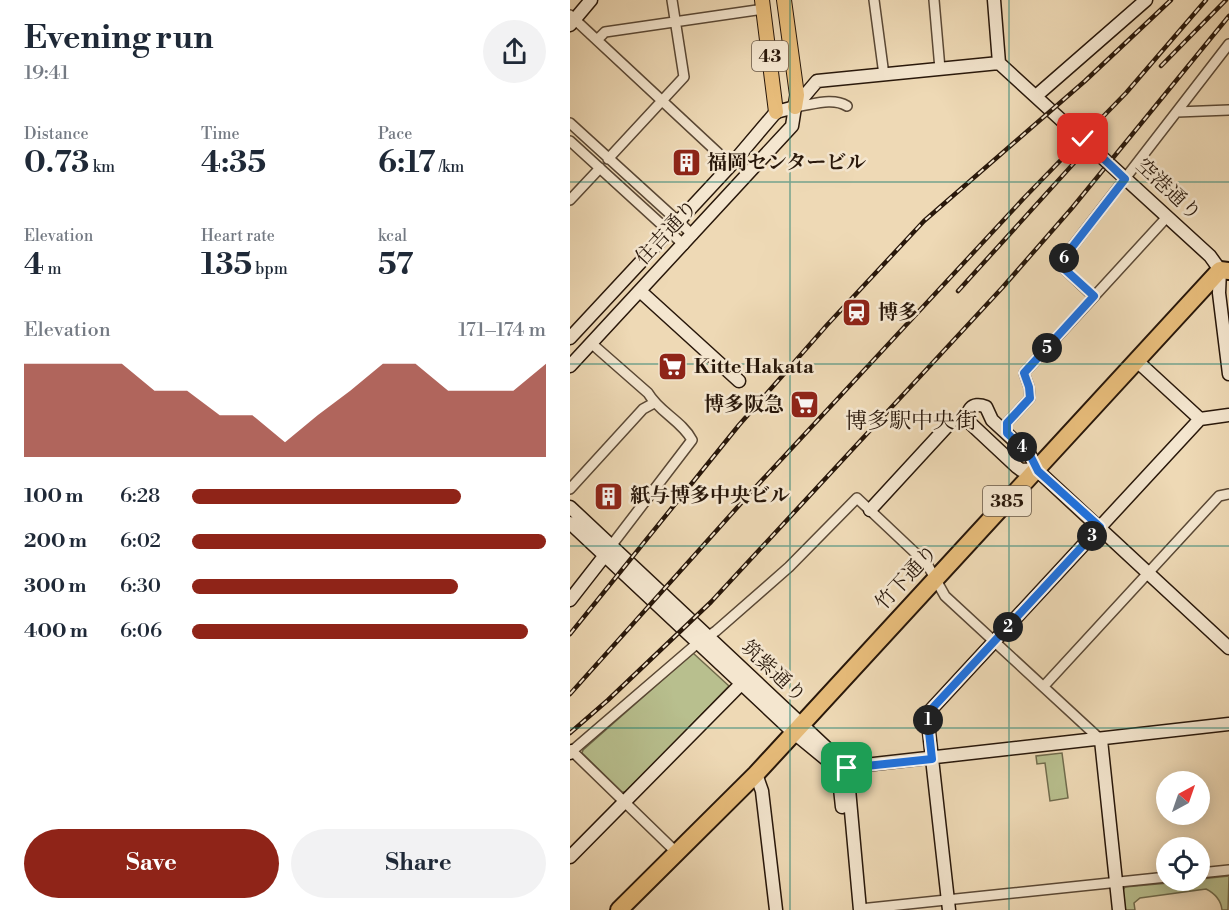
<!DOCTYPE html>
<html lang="en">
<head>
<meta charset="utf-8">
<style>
	:root { --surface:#fff; --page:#f2f2f3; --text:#1f2937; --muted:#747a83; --accent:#8f2418 }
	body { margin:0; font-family:"Libre Bodoni","Noto Serif JP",serif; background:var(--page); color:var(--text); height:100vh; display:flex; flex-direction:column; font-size:22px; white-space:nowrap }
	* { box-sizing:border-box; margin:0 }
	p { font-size:20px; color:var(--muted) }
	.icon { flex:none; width:33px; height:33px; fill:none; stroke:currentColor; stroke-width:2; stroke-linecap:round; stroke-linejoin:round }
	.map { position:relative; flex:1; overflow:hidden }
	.drawer { display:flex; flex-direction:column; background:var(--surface); width:570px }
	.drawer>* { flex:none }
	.needle { width:39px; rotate:40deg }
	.tools { position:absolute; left:586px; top:771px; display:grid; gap:12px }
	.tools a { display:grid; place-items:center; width:54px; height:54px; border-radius:50%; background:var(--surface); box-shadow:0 3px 15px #0003; font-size:30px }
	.pin { position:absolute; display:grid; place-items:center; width:51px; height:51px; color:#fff; margin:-26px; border-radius:12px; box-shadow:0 3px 9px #0006 }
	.km { position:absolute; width:30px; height:30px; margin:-15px; border-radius:50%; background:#222; color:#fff; font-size:16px; line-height:30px; text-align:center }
	.round { display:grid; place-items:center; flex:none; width:63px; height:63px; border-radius:32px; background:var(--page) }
	.headline { display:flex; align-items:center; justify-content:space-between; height:102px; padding:0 24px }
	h1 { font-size:33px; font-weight:700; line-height:45px }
	.stats { display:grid; grid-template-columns:repeat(3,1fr); gap:9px; height:102px; padding:6px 24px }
	.stats div { display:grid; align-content:center }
	.stats b { font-size:30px; font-weight:700 }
	.stats small { font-size:16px; font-weight:400 }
	.stats p { font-size:16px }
	.chart { height:168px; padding:12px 24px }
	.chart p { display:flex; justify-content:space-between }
	.chart svg { width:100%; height:108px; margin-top:6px; fill:var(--accent); opacity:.7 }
	.primary-button { display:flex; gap:12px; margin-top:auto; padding:12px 24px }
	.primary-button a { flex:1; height:69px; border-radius:36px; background:var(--accent); color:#fff; font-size:24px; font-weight:700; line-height:69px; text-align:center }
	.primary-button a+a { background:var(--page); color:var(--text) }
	ul { padding:0 24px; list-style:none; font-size:20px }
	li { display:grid; grid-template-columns:96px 72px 1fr; align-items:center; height:45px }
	li i { height:15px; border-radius:8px; background:var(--accent) }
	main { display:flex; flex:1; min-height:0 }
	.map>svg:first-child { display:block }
	.green { fill:#b8bf8e; stroke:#706b4c; stroke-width:1.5 }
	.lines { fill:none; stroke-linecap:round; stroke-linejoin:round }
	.street-casing { stroke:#5a4835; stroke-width:12 }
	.secondary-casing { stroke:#28170a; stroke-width:15 }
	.primary-casing { stroke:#28170a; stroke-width:16 }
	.highway-casing { stroke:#28170a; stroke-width:20 }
	.street { stroke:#f4e6cf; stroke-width:9 }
	.secondary { stroke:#f4e6cf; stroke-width:12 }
	.primary { stroke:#e7bc7a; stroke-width:14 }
	.highway { stroke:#e7bc7a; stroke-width:16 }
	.rail-casing { stroke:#28170a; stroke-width:4.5 }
	.rail { stroke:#f4e6cf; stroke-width:2; stroke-dasharray:7; stroke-linecap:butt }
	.route-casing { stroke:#fff; stroke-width:12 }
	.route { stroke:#1a73e8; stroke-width:8 }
	.grid { fill:none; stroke:#0f766e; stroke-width:1.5; stroke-opacity:0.55 }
	.labels { text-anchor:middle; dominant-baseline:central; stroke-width:5; stroke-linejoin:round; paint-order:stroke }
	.shield { fill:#f4e6cf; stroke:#655545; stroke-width:1.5 }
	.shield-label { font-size:18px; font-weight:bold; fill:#28170a }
	.poi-label { font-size:20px; font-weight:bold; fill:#28170a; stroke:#f4e6cf; text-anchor:start }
	.street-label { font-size:20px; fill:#28170a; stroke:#f4e6cf }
	.quarter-label { font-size:22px; fill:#28170a; stroke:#f4e6cf }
</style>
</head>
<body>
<main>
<section class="drawer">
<div class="headline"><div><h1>Evening run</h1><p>19:41</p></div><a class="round"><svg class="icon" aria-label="share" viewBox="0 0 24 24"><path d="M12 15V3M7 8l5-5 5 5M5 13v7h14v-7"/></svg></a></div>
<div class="stats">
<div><p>Distance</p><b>0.73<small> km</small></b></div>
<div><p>Time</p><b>4:35</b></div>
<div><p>Pace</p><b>6:17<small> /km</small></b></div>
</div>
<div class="stats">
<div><p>Elevation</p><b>4<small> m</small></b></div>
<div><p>Heart rate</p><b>135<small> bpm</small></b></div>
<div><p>kcal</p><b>57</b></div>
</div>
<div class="chart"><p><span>Elevation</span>171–174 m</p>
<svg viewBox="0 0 160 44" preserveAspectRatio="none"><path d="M0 44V6L10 6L20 6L30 6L40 17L50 17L60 27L70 27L80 38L90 27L100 17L110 6L120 6L130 17L140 17L150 17L160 6V44z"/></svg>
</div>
<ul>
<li><b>100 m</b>6:28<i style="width:76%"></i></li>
<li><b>200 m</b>6:02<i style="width:100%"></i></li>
<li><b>300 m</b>6:30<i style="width:75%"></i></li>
<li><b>400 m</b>6:06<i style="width:95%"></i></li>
</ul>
<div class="primary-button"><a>Save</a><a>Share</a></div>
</section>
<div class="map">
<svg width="659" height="910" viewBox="0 0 659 910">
	<rect width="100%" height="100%" fill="#eed9b5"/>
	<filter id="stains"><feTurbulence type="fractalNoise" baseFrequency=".00333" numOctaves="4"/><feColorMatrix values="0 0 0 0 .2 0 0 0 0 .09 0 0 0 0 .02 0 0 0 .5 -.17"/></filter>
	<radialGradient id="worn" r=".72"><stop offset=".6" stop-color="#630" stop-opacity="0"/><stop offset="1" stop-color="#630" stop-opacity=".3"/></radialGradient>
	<path class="green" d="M123,653L159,686L56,792H52L12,753L13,750Z
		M492,753L498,798L480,801L475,763L467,764L466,756Z
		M659,876L658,910H652C651,900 646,894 636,889L570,898L564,903L565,910H555L553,890L555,887L630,880V879Z"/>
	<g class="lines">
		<defs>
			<path id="street" d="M304,0L314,75
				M364,0L370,69
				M0,15L161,165
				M27,40L35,32L194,9
				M225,107C242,105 262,97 277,106
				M607,112L659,110
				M0,123L123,235
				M0,141L114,245
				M38,159L114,77L102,0
				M0,200L30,168
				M523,296L489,264L659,44
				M21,343L78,393C89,412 112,421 122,440L41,546
				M437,433V423L460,398L459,387L454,373L597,217
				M0,489L73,409L84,403
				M474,686L649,496L659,494
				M106,852L2,751L123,647L146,631L219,567L287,498L357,564L375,596L531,740
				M630,873L659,870
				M290,909L597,877"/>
			<path id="secondary" d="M424,0L429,63
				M0,25L21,0
				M429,63L640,256L650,270L649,293L659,374
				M466,96L576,0
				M70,291L169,381
				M0,338L161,165L206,112L225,107
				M567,361L630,419
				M0,366L222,126L225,107L247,81L429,63
				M466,469L451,470L447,467L401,424C394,411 402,401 416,407L422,420L460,455L468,471L659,648
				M0,507L277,767L290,910
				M300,510L382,421
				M0,523L223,732L257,760L269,779L272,807
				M0,600L39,550
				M531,740L549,910
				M0,753L2,751
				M277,767L659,724
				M186,774L192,791L206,910
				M0,857L172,683
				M379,910L357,714L630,419L659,415"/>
			<path id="primary" d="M192,0L206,112
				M214,0L227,95L225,107"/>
			<path id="highway" d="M49,910L186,774L650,270L659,271"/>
		</defs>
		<use href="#street" class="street-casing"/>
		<use href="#secondary" class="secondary-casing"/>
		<use href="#primary" class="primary-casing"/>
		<use href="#highway" class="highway-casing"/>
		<use href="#street" class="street"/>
		<use href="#secondary" class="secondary"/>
		<use href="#primary" class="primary"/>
		<use href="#highway" class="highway"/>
		<defs>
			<path id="rail" d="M591,66L656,0
				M388,291L533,131
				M0,634L169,425L257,325L354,221L515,81L601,0
				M0,694L182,491L454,198L556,93L636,0
				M0,733L38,700L141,602L432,288L502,208L659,16"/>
		</defs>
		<use href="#rail" class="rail-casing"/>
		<use href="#rail" class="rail"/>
	</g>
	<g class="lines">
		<defs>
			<path id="route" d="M277,768L362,759L357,714L530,527L468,471L460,455L437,433V423L460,398L459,387L454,373L524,296L489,264L555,179L513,139"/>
		</defs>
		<use href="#route" class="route-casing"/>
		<use href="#route" class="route"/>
	</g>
	<path class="grid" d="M220,0V910M439,0V910M0,182H659M0,364H659M0,546H659M0,728H659"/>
	<defs>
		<symbol id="building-square" viewBox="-11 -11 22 22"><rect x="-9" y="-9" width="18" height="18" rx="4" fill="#8f2418" stroke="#f4e6cf"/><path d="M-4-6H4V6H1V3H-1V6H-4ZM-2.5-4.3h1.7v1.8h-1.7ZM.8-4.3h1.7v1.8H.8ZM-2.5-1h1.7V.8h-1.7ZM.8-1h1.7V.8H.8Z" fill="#fff"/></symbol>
		<symbol id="station-square" viewBox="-11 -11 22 22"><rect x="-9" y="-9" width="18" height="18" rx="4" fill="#8f2418" stroke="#f4e6cf"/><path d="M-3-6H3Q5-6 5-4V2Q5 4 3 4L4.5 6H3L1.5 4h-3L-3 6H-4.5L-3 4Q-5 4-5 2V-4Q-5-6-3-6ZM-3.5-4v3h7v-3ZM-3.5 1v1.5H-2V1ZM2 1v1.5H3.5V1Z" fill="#fff"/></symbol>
		<symbol id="supermarket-square" viewBox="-11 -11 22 22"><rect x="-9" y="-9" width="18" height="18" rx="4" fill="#8f2418" stroke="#f4e6cf"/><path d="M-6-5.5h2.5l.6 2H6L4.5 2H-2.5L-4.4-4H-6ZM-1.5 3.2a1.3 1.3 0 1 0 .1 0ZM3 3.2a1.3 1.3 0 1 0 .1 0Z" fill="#fff"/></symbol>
	</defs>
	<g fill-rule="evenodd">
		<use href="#building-square" x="100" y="146" width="33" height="33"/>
		<use href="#station-square" x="270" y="296" width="33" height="33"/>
		<use href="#supermarket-square" x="86" y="350" width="33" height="33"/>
		<use href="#supermarket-square" x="218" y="388" width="33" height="33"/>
		<use href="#building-square" x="22" y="480" width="33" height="33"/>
	</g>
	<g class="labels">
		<g class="shield">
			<rect x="182" y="41" width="36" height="30" rx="4.5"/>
			<rect x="413" y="486" width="48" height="30" rx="4.5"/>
		</g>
		<g class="shield-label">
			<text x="200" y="56">43</text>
			<text x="437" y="501">385</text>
		</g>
		<g class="poi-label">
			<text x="137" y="163">福岡センタービル</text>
			<text x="308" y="313">博多</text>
			<text x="124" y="367">Kitte Hakata</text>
			<text x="214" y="405" text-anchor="end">博多阪急</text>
			<text x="60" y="496">紙与博多中央ビル</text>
		</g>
		<g class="street-label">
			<text transform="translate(598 190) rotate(43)">空港通り</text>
			<text transform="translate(97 233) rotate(-47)">住吉通り</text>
			<text transform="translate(337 578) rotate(-47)">竹下通り</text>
			<text transform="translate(203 672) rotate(43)">筑紫通り</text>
		</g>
		<g class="quarter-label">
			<text x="341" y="421">博多駅中央街</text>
		</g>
	</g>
	<rect width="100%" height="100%" filter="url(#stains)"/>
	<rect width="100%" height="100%" fill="url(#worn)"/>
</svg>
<div class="tools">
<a><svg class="needle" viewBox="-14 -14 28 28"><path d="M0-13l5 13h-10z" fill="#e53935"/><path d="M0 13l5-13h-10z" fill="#747a83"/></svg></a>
<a><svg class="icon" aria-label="locate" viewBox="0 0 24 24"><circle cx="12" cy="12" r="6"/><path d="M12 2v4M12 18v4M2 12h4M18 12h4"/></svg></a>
</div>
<div class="pin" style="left:277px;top:768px;background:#1e9e55"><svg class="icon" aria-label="arrive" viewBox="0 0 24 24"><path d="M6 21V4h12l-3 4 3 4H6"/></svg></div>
<div class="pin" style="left:513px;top:139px;background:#d93025"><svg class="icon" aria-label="check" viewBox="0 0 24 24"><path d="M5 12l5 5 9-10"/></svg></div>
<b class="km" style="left:358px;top:720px">1</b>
<b class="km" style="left:438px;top:627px">2</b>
<b class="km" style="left:522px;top:536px">3</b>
<b class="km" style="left:452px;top:447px">4</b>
<b class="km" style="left:477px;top:348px">5</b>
<b class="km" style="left:494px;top:258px">6</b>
</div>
</main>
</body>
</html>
